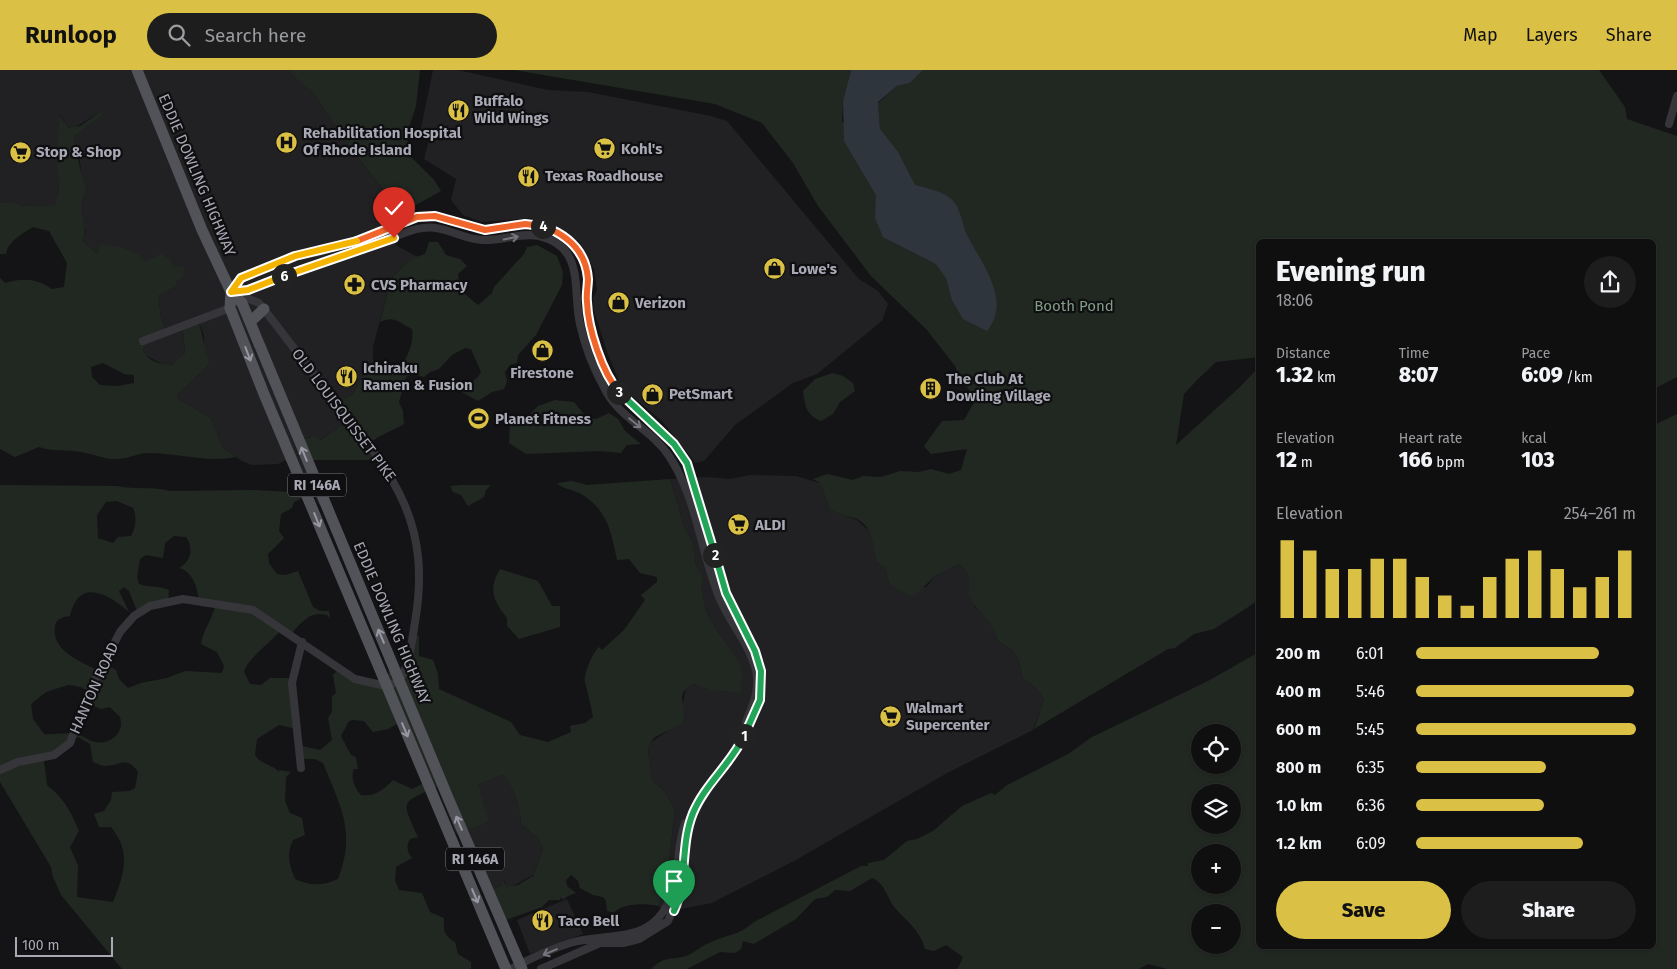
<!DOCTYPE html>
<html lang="en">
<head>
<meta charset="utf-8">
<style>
	:root { --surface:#0f0f10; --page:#1d1d1e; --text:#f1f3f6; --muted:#9b9c9f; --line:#2f2f30; --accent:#dbc046 }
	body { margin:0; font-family:"Fira Sans",sans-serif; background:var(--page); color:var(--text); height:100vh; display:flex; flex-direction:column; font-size:19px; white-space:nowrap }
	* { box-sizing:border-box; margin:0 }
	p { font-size:16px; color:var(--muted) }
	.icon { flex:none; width:28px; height:28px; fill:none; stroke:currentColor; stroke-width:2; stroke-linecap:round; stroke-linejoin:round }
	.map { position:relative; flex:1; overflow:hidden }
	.panel { position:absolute; left:1256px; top:169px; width:400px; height:710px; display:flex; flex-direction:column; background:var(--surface); border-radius:8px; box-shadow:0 1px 4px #0004,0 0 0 1px var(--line) }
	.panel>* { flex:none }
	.controls { position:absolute; left:1191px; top:654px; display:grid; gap:10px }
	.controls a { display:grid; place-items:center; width:50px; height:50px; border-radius:50%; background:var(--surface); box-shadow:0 1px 4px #0004,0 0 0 1px var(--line); font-size:25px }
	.scale { position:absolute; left:15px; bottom:12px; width:98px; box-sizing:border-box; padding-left:5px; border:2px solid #a8a9b4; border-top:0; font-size:14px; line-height:18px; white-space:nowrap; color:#a8a9b4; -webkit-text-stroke:4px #0f0f11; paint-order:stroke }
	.pin { position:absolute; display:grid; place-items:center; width:42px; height:42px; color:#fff; margin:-51px -21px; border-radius:50% 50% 50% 0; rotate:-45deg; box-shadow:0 0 5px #0007 }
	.pin .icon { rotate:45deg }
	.km { position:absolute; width:25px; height:25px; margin:-12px; border-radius:50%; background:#222; color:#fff; font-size:14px; line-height:25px; text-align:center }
	.round { display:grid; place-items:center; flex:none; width:52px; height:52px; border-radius:26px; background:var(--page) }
	.overview { display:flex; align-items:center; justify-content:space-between; height:85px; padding:0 20px }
	h1 { font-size:28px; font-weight:800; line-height:38px }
	.figures { display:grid; grid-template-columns:repeat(3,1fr); gap:8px; height:85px; padding:5px 20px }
	.figures div { display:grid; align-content:center }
	.figures b { font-size:21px; font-weight:800 }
	.figures small { font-size:14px; font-weight:400 }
	.figures p { font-size:14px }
	.chart { height:140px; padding:10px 20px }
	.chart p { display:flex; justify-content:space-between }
	.chart svg { width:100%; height:90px; margin-top:5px; stroke:var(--accent); stroke-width:6 }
	.primary-button { display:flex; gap:10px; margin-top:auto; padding:10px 20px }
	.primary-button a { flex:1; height:58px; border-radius:30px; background:var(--accent); color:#111; font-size:20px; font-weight:800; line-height:58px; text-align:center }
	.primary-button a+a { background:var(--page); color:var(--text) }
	ul { padding:0 20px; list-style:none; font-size:16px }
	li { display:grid; grid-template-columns:80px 60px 1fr; align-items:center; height:38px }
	li i { height:12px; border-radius:6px; background:var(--accent) }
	header { display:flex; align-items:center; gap:30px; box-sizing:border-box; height:70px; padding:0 25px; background:var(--accent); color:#111 }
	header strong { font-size:24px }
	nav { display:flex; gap:28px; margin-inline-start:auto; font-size:18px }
	.search { width:350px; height:45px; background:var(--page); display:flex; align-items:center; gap:12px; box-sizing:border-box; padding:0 18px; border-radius:28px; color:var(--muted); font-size:19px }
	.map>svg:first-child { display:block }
	.built { fill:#212022 }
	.green { fill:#212822; fill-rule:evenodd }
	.water { fill:#2f353d }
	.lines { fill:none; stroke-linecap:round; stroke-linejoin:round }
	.minor { stroke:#36363a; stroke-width:8 }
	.primary { stroke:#525259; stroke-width:11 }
	.oneway { stroke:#75757d }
	.oneway2 { stroke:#9798a2 }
	.split-1-casing { stroke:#fff; stroke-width:10 }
	.split-2-casing { stroke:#fff; stroke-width:10 }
	.split-3-casing { stroke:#fff; stroke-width:10 }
	.split-4-casing { stroke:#fff; stroke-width:10 }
	.split-5-casing { stroke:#fff; stroke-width:10 }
	.split-6-casing { stroke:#fff; stroke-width:10 }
	.split-7-casing { stroke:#fff; stroke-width:10 }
	.split-1 { stroke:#22a559; stroke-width:6 }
	.split-2 { stroke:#22a559; stroke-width:6 }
	.split-3 { stroke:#22a559; stroke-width:6 }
	.split-4 { stroke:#f0652b; stroke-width:6 }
	.split-5 { stroke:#f0652b; stroke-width:6 }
	.split-6 { stroke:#f5b400; stroke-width:6 }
	.split-7 { stroke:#f5b400; stroke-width:6 }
	.labels { text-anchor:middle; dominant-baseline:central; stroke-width:4.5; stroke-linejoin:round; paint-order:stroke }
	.shield { fill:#0f0f11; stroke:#7a7b83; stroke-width:1 }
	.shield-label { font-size:14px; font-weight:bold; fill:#a8a9b4 }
	.poi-label { font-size:15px; font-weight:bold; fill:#a8a9b4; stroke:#0f0f11; text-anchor:start }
	.street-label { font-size:15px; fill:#a8a9b4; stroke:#0f0f11 }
	.park-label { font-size:15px; fill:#819d87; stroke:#0f0f11 }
</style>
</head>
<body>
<header>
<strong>Runloop</strong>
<div class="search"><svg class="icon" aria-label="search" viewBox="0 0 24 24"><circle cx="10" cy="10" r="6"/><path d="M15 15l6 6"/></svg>Search here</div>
<nav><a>Map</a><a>Layers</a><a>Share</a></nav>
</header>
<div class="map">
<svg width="1677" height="899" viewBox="0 0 1677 899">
	<rect width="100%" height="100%" fill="#141416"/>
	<path class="built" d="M0,0H291L290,1L293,5L311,20L349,76L398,138V143L389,147L385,153L382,159L386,165L399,177L418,187L410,189L391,209L373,277V288L353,324L344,329L347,351L321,370L313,366L300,371L324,434L319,435L314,424L307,425L290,388L278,394L252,395L242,391L223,378L211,348L178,329L177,325L210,294L204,280V265L198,250L183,261L185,283L179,290L171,295H164L145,285L143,280L146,273L166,261L161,247L158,226L177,216L173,197L149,191L99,185L83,171L86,162L82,150L80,130L87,119L82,109L80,92L74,66L103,44L100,42L74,58H69L60,45L57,102L60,108L57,131L54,135L22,136L15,133H0Z
		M433,0H458L548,20L588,22L711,46L727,51L859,209L878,221L888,234L882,251L817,304L793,313L735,355L704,391L695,393L663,352L622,318L607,282L594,241L593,228L597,220L594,199L579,171L554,156L531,148L482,152L463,145L451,130L456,109L424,89L429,70L419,68Z
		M750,405L796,406L820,413L830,440L857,450L869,461L874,475L876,491L886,499L889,514L926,517L935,506L959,494L967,501L971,509L970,516L975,537L995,557L998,571L1012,580L1018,589L1023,608L1039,621L1044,630L1033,660L949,702L794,791L712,833L675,840L669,844L658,836L666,816L675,740L665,722L652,710L648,681L650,673L684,650L682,637L686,618L694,614L731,622L739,591L718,562L706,541L701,517L702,507L696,496L693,473L684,456L670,409L707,407L730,409Z
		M502,705L509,709L520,742L521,754L538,768L543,779L533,805L511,817H507L504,810L502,815L488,822L464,760L483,755L478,713Z
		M567,829L583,864L530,884L517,850Z"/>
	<path class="green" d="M291,0H420L416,36L407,63L409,85L434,110L441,121L407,140L398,143V138L349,76L311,20C306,18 294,6 289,1Z
		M514,0H851L843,31L842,52L880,60L878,33L897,16L910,13L923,0H1599L1625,37L1627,49L1677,66V307L1654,319V171H1259V287L1216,292L1197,310L1184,324L1176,375L1241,316L1259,297V530L1214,559L1194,564L1175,578L1168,579L1034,659L1044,630L1039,621L1023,608L1018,589L1012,580L998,571C992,548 979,546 971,529C964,513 977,508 959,494L935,506L914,526L908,525L889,514L886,499L876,491C874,477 872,456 857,449C848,446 839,444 830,440L820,413L813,409L827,404L853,410L863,406L881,407L900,401L919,402L931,399L949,404L961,400L967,379L931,384L924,376L942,351L964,350L976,329L960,308L955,296L927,260L871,206L818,136L793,93L762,53L715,34Z
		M100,42L104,44L74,66C78,83 79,103 87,119C73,143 90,150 83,171L98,184L100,174C117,176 134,178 145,191L161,184L170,189L173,197L184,196L183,207L176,211L177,216L158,226L161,247L166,261L146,273L143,280C147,291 161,295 172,295L185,283L183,261L186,254L198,250C203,265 204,280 210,294L177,325L178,329L211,348L223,378L236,387C207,393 178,383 148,383C139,383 129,388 118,389C105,390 94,384 81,382C67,379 53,382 39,377L15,387L0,379V208L5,213C24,208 35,208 52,219L64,217L67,193L49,161L33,157C22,164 8,171 6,184H0V133H15L22,136L54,135C59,128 61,109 57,102L59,45L69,58L80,56ZM103,293L124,304L134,305V313L118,316L100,315L92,307L91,297Z
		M429,172H438L446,185L460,189L467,196L458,204L460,220L478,235L492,223L494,217L524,184L527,177L537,175L557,186L563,202L562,215L536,265L518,285L517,293L510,295L505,302L507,311L504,319L492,322L478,331L460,321L478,307L481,302L471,279L465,278L452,285L439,299L430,302L424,307L413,304L406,307L399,332L403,341L404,354C391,362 379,364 368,375L377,390H307L299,371L314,366L321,370L347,351L337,333L353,324L373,288L374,301C397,316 416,277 412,259C399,253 395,245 380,252L391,209L410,189L425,184Z
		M833,303L843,306L853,313L855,321L840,332L833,344L821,351C806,345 805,336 803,321L815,309Z
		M555,330L574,332L587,348L596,349L609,343L618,349L625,361L641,374L627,375L621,383L600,381L526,384L509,373L510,351L529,345L538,336Z
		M1677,344V899H1167L1148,894L1139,899H956L958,898L963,887L946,875L934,881L925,879C920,860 907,852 895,838C887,828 885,813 872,808L850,821L835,820L827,827L815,829L796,849L754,874L743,871L741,879L735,883L720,882L687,899H651C666,885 668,891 686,886C694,883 701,876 709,873C728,864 738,866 754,852L861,796H868V793L884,790L907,771L917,769L933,761L962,736L991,723L995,725L1007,715L1068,684L1092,667L1208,611L1259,582V876H1654V355ZM1200,662H1232V695H1200ZM1200,722H1232V755H1200ZM1200,782H1232V815H1200ZM1200,842H1232V875H1200Z
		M670,409L684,456L693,473L696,496L703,507L701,517L706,541L718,562L739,591L742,602L741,623L712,620L694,614C671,624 690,639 682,654L655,667L650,673L648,681L652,710L665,722L675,740L666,816L658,836C646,833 621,833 614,843L607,841L606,831L603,827L593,825L580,818L578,811L571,805L566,810L567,816L576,823L568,826L563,830L561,827L560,830H549L542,837L500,852L488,822L502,815L503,810L507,817L518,815L533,806L543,779L538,768L521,754C522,744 511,708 502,705L478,714L488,750L483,755L456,763L437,717C400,733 401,730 418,767L410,769C406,776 407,782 412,788L396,797L395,810L399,820L422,823L430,842L444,848C443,860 444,866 455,872L458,884L471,892V899H122L61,825L53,807L51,797L0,712V415L117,416C135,420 153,416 170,421L256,420L306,423V426L294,432L292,438L281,444L279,461L284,468L268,484L269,493L277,504L286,505L298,501L313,537L320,541H329L330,549L327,545C310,540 301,553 290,565L282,559C271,572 248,588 244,602L250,614L261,615L270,608H292L296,659L279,655L257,669L255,685C262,696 271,693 279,702V700L291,702L286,707L285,731L290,743L302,748L305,765L293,770C286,786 289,794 295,809C310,816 323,816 338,809C356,762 341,737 323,693L315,689H300L298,675L320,680L332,670L328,648L332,642V627L336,623L333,605L337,601L362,613L384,617L383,605L389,603L390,591L405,614L407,584L413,564L419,566V586L433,590L438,604L439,619L511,652L520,665L548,672L571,662L570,656L585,653L593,647C591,635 588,624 585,612C583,605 593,582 599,577L602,580L624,560L645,530L641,525L657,512V507L640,503L629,489L617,490C611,462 608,440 581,424C572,419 564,420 557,413L572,411L587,415ZM117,431L133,438C137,446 136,458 131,466L118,467L113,473L98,468L97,445L106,432ZM174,466L186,467C194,478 191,492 179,498C193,501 198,519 199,532L215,536C212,550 203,560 201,574L217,582L224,596L222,603L185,601L167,608L141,613L128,618L119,609L116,600L106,594L100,601C81,592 51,581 55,556C56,548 64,547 70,546C79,507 108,524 129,542L119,521L124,517L129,521L137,541L168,532L169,520C158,515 149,518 139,514L137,507L140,489L146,485L163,488L165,473ZM68,615C85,617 90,619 94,636L101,639L110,637L120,647C125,663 110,675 95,672C88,671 83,665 76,664C66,662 56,665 44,664L33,649L31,634L46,622ZM353,650L364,651L373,662L388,659L401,652L426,712L412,719L393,710C383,720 375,727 361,725C355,718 350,708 354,699H358L356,687L351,685L341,666L349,651ZM76,666L90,674L93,692C97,693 101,696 105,696C120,696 127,685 138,702L135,718L129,721L112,722L111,730L104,741L94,744L99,757H111C132,783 124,804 113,832L77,827L78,796L70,777L79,761C71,742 64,728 47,715L44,691Z
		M461,415H491L486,420L484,427L468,436L461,425L453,422L450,416Z
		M500,499L538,511L552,536H560V557L519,569L507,556V548C493,530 488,520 500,499Z"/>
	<path class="water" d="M851,0H923L910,13L897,16L878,32L880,59L898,82L915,115C926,118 942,121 951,129C961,137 962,156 968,167C982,194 1012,231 987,261L963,249L952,230L946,208L936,194L883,167L875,148L876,125L844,71L843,31Z"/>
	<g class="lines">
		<path class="minor" d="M1669,54L1677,26
			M231,222L241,208L295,186L320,182L373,166L417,147L435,146L485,160L525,154L544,156L562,164L575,176L584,190L588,209L587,232L590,252L605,302L617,321L674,374L687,393L726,523L755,581L761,601L760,630L738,679L712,711L693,745L687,765L681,821L668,851L639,869L623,873H600L541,899
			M231,222C258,219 281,205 306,197C330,189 354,183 378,174C392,169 408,159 423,158C445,155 461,169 483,170C502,171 521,162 539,166C586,177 572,220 580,254C585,278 595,302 607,323C622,349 653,361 669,386C697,428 700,480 719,527C729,552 750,574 756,601C760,620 753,635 746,652
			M143,271L230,238
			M301,698L292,613L302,572
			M0,700L18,692L54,685L70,673L90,620L120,562L134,546L150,536L183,529L253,540L355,609L386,616L400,611C409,593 412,572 415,552C432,453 394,406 336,332C310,300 285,266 259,233L236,224
			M511,899C529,889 551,879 570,873C607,862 650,875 669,831C680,807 676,778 685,753"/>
		<path class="primary" d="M137,0L202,160L231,222L242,233L449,730L522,899
			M231,222L230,238L264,324L506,899
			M250,252L264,239"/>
	</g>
	<defs><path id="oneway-shaft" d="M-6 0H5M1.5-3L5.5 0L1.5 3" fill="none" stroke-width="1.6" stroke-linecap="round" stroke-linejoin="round" transform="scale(1.25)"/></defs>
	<g class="oneway">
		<use href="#oneway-shaft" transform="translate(511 168) rotate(-12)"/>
		<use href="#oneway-shaft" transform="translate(635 353) rotate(39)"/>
		<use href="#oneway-shaft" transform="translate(550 882) rotate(157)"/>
	</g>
	<g class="oneway2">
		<use href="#oneway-shaft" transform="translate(248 284) rotate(69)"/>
		<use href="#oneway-shaft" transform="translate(304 384) rotate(-112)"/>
		<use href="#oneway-shaft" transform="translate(317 450) rotate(68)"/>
		<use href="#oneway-shaft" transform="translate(381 566) rotate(-113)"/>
		<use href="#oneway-shaft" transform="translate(405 660) rotate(67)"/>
		<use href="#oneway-shaft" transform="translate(459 753) rotate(-113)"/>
		<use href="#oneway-shaft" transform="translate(475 826) rotate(67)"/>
	</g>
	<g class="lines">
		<defs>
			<path id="split-1" d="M674,841C688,810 680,775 693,743C705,714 731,694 744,666"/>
			<path id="split-2" d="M715,485L726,523L755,581L761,601L760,630L744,666"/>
			<path id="split-3" d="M619,322L674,374L687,393L715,485"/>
			<path id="split-4" d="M543,156C567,165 586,181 588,209C588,216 586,224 587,232C588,259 602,302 619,322"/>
			<path id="split-5" d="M357,171L417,147L435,146L485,160L525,154L543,156"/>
			<path id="split-6" d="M284,206L248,220L231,222L241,208L295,186L357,171"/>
			<path id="split-7" d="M284,206L394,168"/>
		</defs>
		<use href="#split-1" class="split-1-casing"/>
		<use href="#split-2" class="split-2-casing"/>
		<use href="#split-3" class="split-3-casing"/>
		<use href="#split-4" class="split-4-casing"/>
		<use href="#split-5" class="split-5-casing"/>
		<use href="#split-6" class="split-6-casing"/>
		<use href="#split-7" class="split-7-casing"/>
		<use href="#split-1" class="split-1"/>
		<use href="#split-2" class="split-2"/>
		<use href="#split-3" class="split-3"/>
		<use href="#split-4" class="split-4"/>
		<use href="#split-5" class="split-5"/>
		<use href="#split-6" class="split-6"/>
		<use href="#split-7" class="split-7"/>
	</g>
	<defs>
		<symbol id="restaurant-disc" viewBox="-11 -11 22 22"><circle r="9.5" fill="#dbc046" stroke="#0f0f11"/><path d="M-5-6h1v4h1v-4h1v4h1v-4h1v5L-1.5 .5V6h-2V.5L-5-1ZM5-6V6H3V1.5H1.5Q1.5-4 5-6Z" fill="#111"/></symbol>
		<symbol id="hospital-disc" viewBox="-11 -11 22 22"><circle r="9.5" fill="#dbc046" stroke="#0f0f11"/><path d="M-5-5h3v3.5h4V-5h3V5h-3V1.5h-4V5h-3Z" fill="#111"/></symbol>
		<symbol id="supermarket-disc" viewBox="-11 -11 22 22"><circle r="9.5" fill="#dbc046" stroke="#0f0f11"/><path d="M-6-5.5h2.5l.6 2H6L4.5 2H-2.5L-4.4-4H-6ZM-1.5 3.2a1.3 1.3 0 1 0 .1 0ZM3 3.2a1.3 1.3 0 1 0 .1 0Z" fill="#111"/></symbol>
		<symbol id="shop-disc" viewBox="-11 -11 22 22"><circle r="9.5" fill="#dbc046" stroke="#0f0f11"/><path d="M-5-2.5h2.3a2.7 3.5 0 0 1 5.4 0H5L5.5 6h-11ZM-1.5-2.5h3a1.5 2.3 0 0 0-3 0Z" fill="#111"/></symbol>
		<symbol id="pharmacy-disc" viewBox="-11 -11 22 22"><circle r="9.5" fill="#dbc046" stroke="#0f0f11"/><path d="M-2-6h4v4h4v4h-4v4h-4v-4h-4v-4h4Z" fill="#111"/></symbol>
		<symbol id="building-disc" viewBox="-11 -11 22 22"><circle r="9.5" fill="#dbc046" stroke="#0f0f11"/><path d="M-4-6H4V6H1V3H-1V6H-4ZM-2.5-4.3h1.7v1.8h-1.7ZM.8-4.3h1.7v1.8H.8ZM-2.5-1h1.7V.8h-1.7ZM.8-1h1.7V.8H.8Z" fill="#111"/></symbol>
		<symbol id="stadium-disc" viewBox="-11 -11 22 22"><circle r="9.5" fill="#dbc046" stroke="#0f0f11"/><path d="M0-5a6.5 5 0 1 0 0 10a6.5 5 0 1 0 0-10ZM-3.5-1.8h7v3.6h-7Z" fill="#111"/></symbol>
	</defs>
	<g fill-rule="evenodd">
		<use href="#restaurant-disc" x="446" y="28" width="25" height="25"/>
		<use href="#hospital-disc" x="274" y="60" width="25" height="25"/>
		<use href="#supermarket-disc" x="592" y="66" width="25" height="25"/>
		<use href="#supermarket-disc" x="8" y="70" width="25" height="25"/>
		<use href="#restaurant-disc" x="516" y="94" width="25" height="25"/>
		<use href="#shop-disc" x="762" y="186" width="25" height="25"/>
		<use href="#pharmacy-disc" x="342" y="202" width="25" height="25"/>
		<use href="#shop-disc" x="606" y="220" width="25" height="25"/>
		<use href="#shop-disc" x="530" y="268" width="25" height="25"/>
		<use href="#restaurant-disc" x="334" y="294" width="25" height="25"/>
		<use href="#building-disc" x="918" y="306" width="25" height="25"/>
		<use href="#shop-disc" x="640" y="312" width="25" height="25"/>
		<use href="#stadium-disc" x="466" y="336" width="25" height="25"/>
		<use href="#supermarket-disc" x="726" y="442" width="25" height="25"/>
		<use href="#supermarket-disc" x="878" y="634" width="25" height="25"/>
		<use href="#restaurant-disc" x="530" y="838" width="25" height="25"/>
	</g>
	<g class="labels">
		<g class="shield">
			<rect x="288" y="403.5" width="58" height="23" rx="4"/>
			<rect x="446" y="777.5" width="58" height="23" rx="4"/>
		</g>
		<g class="shield-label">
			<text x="317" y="415">RI 146A</text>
			<text x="475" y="789">RI 146A</text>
		</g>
		<g class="poi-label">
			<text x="474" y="31">Buffalo<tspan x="474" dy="17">Wild Wings</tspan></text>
			<text x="303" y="63">Rehabilitation Hospital<tspan x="303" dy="17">Of Rhode Island</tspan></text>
			<text x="621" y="79">Kohl's</text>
			<text x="36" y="82">Stop &amp; Shop</text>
			<text x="545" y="106">Texas Roadhouse</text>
			<text x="791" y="199">Lowe's</text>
			<text x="371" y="215">CVS Pharmacy</text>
			<text x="635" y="233">Verizon</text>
			<text x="363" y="298">Ichiraku<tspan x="363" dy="17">Ramen &amp; Fusion</tspan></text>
			<text x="542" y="303" text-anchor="middle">Firestone</text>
			<text x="946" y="309">The Club At<tspan x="946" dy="17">Dowling Village</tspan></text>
			<text x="669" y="324">PetSmart</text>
			<text x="495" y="349">Planet Fitness</text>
			<text x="755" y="455">ALDI</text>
			<text x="906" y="638">Walmart<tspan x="906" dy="17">Supercenter</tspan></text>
			<text x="558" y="851">Taco Bell</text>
		</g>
		<g class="street-label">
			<text transform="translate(197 105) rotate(67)">EDDIE DOWLING HIGHWAY</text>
			<text transform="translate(344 345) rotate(53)">OLD LOUISQUISSET PIKE</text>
			<text transform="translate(392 553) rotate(67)">EDDIE DOWLING HIGHWAY</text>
			<text transform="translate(94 618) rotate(-66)">HANTON ROAD</text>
		</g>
		<g class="park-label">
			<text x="1074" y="236">Booth Pond</text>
		</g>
	</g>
</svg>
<div class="controls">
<a><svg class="icon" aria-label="locate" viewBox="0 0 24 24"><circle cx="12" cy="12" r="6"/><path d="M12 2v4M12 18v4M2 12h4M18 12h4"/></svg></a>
<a><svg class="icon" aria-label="layers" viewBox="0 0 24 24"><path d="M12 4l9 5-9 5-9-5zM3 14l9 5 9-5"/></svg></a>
<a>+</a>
<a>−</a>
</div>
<div class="scale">100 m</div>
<div class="pin" style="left:674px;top:841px;background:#1e9e55"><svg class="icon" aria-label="arrive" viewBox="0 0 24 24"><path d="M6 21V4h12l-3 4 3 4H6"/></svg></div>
<div class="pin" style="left:394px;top:168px;background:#d93025"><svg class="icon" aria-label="check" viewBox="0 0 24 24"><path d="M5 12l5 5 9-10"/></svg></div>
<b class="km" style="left:744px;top:666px">1</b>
<b class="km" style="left:715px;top:485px">2</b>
<b class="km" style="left:619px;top:322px">3</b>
<b class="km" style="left:543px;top:156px">4</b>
<b class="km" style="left:284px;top:206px">6</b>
<section class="panel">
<div class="overview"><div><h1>Evening run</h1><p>18:06</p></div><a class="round"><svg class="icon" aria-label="share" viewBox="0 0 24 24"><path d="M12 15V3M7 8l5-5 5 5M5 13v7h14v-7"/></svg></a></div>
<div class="figures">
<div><p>Distance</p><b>1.32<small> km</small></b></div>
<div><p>Time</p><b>8:07</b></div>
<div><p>Pace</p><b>6:09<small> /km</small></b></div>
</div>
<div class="figures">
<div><p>Elevation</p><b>12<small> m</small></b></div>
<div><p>Heart rate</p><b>166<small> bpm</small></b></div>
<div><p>kcal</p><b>103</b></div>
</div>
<div class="chart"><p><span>Elevation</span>254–261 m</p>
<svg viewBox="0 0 160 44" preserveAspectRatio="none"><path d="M5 44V6M15 44V11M25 44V20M35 44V20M45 44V15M55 44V15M65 44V24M75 44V33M85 44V38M95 44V24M105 44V15M115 44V11M125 44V20M135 44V29M145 44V24M155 44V11"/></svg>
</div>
<ul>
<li><b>200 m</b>6:01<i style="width:83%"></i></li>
<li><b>400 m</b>5:46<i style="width:99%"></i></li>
<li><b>600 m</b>5:45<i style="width:100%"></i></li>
<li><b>800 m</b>6:35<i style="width:59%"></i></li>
<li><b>1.0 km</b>6:36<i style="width:58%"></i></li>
<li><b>1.2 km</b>6:09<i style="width:76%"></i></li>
</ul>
<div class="primary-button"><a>Save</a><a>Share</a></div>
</section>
</div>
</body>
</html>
